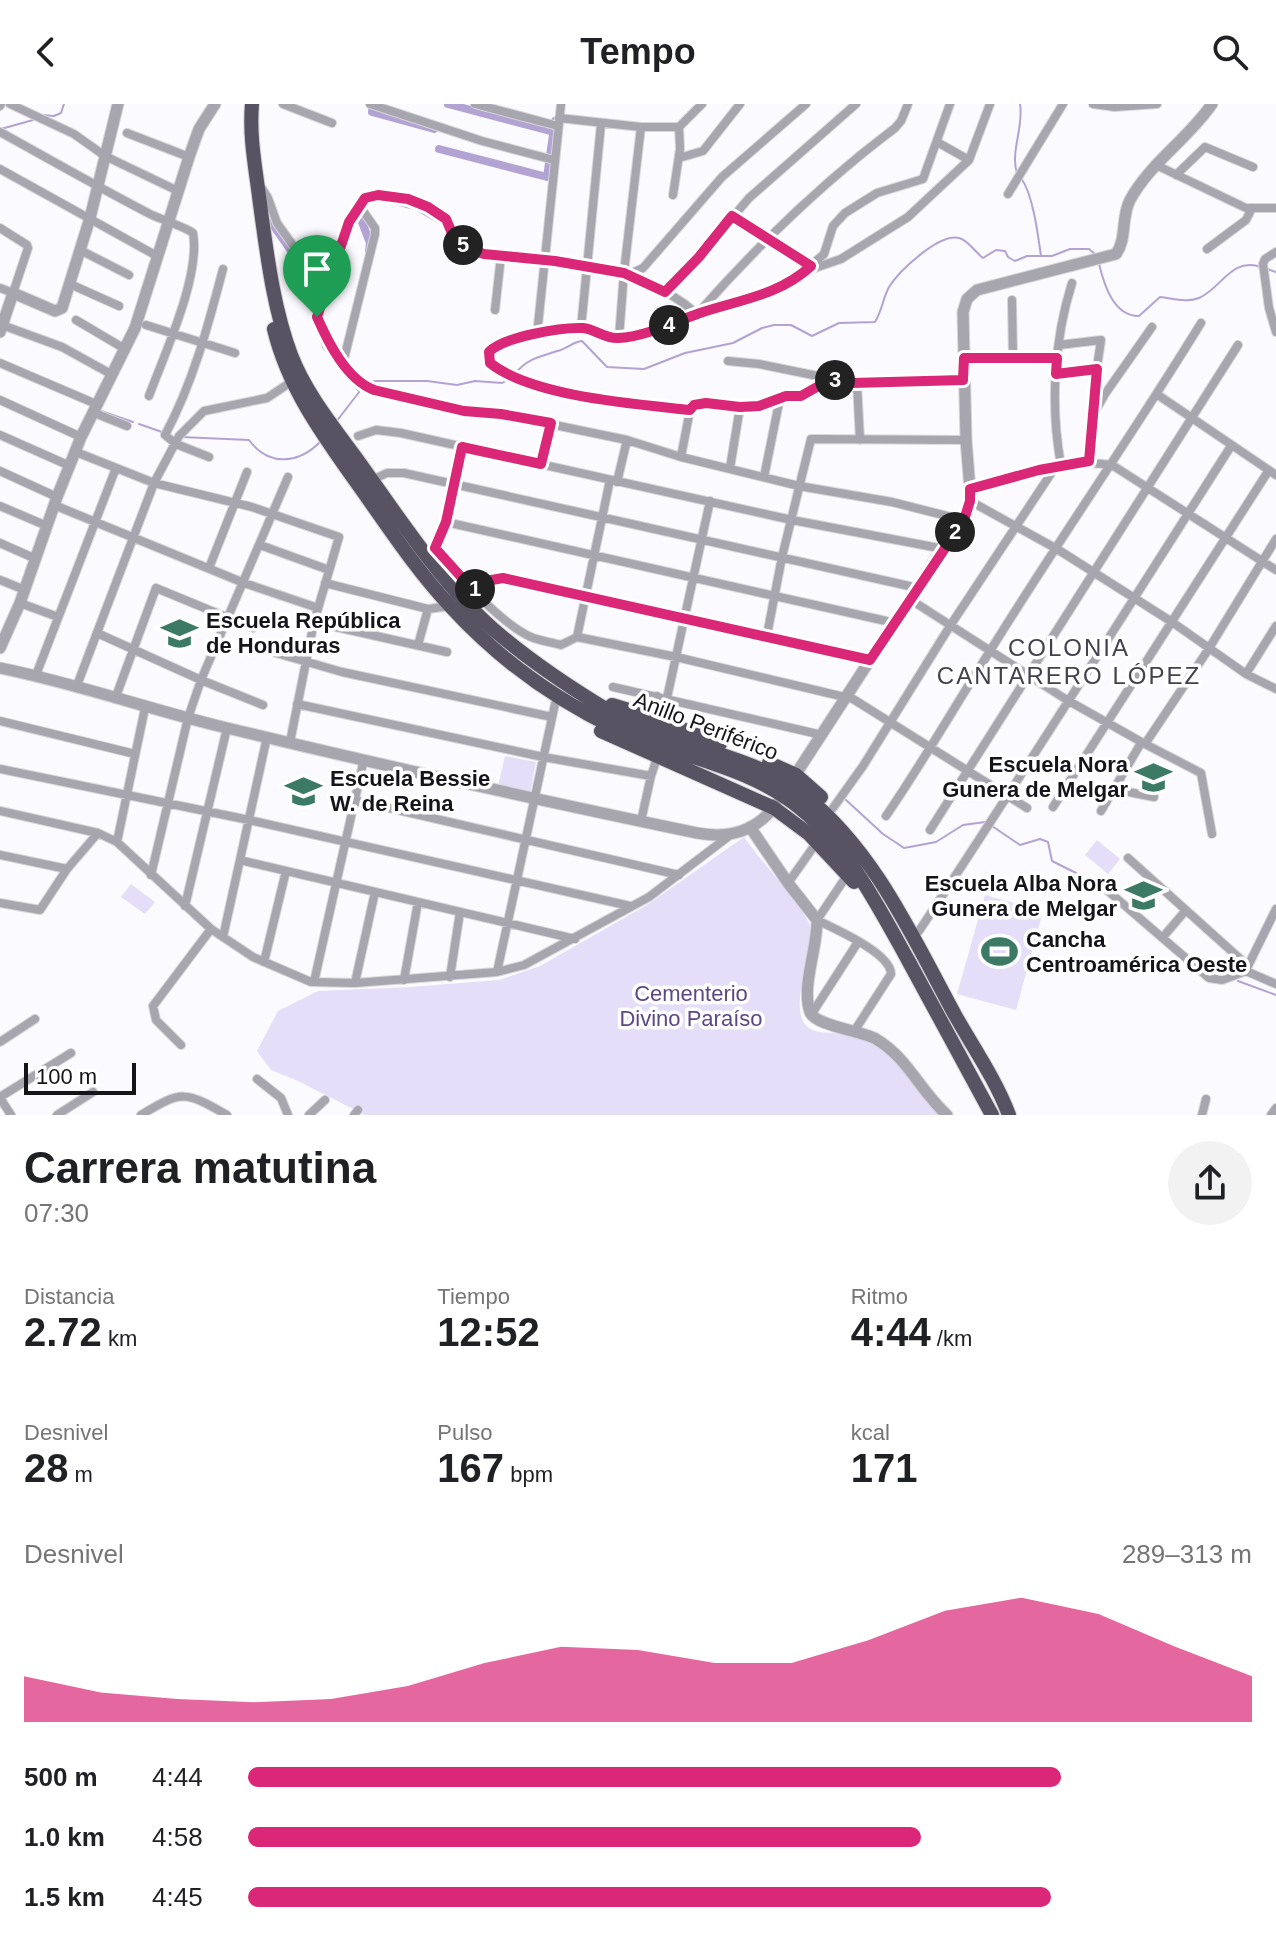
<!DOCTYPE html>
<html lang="es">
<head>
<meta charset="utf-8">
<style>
	:root { --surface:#fff; --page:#f2f2f2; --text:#202124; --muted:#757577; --accent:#db2777 }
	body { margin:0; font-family:Helvetica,sans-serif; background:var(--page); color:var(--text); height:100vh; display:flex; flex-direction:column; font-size:30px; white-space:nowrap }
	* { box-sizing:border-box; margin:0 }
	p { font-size:26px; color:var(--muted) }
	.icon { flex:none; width:44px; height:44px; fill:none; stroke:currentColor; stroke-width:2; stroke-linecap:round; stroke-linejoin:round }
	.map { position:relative; height:1011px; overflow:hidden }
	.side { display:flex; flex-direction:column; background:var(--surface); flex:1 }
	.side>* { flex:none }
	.scale { position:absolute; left:24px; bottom:20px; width:112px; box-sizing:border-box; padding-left:8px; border:4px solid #15141a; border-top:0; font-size:22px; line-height:28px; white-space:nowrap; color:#15141a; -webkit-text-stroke:6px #fff; paint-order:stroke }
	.pin { position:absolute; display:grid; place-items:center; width:68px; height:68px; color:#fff; margin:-82px -34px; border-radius:50% 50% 50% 0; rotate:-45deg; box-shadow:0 0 8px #0007 }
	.pin .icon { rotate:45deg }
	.km { position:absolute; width:40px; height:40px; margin:-20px; border-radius:50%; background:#222; color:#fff; font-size:22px; line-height:40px; text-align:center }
	.round { display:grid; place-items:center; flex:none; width:84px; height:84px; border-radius:42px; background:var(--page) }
	.overview { display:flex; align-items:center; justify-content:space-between; height:136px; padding:0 24px }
	h1 { font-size:44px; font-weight:800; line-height:60px }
	.stats { display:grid; grid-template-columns:repeat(3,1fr); gap:12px; height:136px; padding:8px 24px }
	.stats div { display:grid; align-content:center }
	.stats b { font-size:40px; font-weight:800 }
	.stats small { font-size:22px; font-weight:400 }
	.stats p { font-size:22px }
	.chart { height:224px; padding:16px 24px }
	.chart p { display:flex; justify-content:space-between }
	.chart svg { width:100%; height:144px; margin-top:8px; fill:var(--accent); opacity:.7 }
	ul { padding:0 24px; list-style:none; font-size:26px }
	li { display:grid; grid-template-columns:128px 96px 1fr; align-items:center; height:60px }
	li i { height:20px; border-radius:10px; background:var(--accent) }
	header { display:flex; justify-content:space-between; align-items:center; height:104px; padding:0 24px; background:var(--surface); font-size:36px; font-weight:800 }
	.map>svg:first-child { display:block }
	.green { fill:#e5def8 }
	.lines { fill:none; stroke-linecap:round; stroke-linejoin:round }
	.stream { stroke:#b2a3d3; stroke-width:2 }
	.canal { stroke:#b2a3d3; stroke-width:8 }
	.minor-casing { stroke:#d6d5da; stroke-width:10 }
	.tertiary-casing { stroke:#d6d5da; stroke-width:13 }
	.trunk-casing { stroke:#d6d5da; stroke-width:16 }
	.minor { stroke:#a7a5ad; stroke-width:8 }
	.tertiary { stroke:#a7a5ad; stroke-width:11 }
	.trunk { stroke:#575362; stroke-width:14 }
	.route-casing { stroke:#fff; stroke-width:16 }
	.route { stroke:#db2777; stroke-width:10 }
	.labels { text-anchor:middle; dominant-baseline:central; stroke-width:7; stroke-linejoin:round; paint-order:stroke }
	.poi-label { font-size:22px; font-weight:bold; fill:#15141a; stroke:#fff; text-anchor:start }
	.street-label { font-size:22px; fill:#15141a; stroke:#fff }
	.park-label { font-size:22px; fill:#5d4785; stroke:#fff }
	.neighbourhood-label { font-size:24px; letter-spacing:2px; fill:#44404f; stroke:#fff }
</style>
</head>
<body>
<header><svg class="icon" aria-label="back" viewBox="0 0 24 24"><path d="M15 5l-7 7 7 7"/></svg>Tempo<svg class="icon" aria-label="search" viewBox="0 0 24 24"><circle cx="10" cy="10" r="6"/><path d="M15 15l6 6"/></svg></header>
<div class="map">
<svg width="1276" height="1011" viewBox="0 0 1276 1011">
	<rect width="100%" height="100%" fill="#fbfafe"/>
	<path class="green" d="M505,652L536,658L530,689L498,682Z
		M744,733C755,750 808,809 810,822C815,849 790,895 804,919C813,934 840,926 856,930C896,943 911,983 938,1011H365L298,977L271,966L257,947L278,907L318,887L410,883L499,876L540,862L647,801Z
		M1097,736L1120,755L1108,770L1085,751Z
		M131,780L155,798L145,810L121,793Z
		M985,791L1043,807L1016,906L957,890Z"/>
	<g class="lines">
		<path class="stream" d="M42,11L54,12L61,9L64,0
			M1,25L33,16
			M1017,69C1010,48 1024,23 1020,0
			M1021,74C1033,90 1038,131 1041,152
			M1099,160C1104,180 1113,212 1139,212L1160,193C1172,194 1187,199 1199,194C1222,184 1231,153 1261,163
			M1267,165L1276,168
			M516,269C527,254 541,253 557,247C567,245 572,238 582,237L607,263L644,265L685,249L733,239L762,224L774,221H791L812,232L839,219L875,218C882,207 883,194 889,183C899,167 939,129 959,134C968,136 976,149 983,154L996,146L1005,147L1008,153L1015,157L1027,152H1052L1070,145H1089L1095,150
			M369,280L374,277H427L457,281L475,277L502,279L511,274
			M98,306L133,318
			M336,318L363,283
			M139,320L162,328
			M181,333L249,336C269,363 299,360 321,337
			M846,696L883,730L904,744L936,738L963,721L985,718
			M992,722L1020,741L1040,735L1048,738L1052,757L1082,772L1098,786
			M1238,877L1276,891"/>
		<path class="canal" d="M373,0L372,8L434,25
			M448,0L554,28
			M439,45L547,73L555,17
			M387,95L416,102L444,118
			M363,100L359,110L370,139L369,147
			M268,114L297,155L306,186
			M320,226L326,242L360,284"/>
		<defs>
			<path id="minor" d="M10,0L74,30L105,52L178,87
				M283,0L332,19
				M370,0L482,37L554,56
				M475,0L558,22
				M1093,0L1115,3L1157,0
				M0,2L1,0
				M559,14L641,23H679L702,0
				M0,28C49,55 98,83 148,109C159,115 186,123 193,129C201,172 164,251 149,292
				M127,29L189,53
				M937,38L969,56
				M679,54L703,47L740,0
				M1156,61L1246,104H1276
				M0,65L157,152
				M1176,71L1205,43L1253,63
				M261,83L268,94L277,119L302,154L317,213L325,230L335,248L367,283L431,300L464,307L501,310L627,336L681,353L799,382L892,398L963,416
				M1008,90L1063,0
				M673,91L680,45L679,23
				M732,112L767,134
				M0,124L27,141L28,144L13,189L0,184
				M768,133L811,162
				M1207,145L1246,116L1252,104
				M80,146L129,171
				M1276,148L1265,155L1263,160L1269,204L1276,228
				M808,164L824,150L833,122L845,109L877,89L923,75L950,0
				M630,170L643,164L722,73L806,0
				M70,180L119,202
				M665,188L699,153L749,94L856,0
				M1012,196L1013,254
				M495,206L501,152
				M698,209C758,141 822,79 895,24L901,17L908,0
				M317,212L349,118L359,101
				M76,216L125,245
				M2,221L62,243L111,270
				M146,221L235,249
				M581,224L601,20
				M537,231L561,0
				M619,234L624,168L641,23
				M1059,241L1101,236L1092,297L1089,357
				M964,254H1057
				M728,257L759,260L852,279L963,276
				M0,259L96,300
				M343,259L375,130V124L359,101C377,81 426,98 443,113C458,126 449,138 476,147C501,156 529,154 555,157C606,162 658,175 697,210
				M1056,270L1097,265
				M857,279L860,336
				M1158,291L1276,371
				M0,296L81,333
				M690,306L694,301L706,299L740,303L759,302L786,292H801L831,275
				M92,308L127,322
				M1093,311L1105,290L1152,223
				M0,331L70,362
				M358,332L376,326L401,329L792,416L944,445
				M462,343L446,418L435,444C454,469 503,521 531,533C540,537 551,538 561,541L577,533L676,553L853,595L1027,704
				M76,348L154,379L252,403L339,433L314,518L290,638
				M209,353L176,340L165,331C193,279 208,222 223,165
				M681,353L690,306C634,299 534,293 490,259L489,248L492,244L516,234L581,224L599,228L609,234L632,231L697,210L764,192L806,167L841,155L908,113L969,56L990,0
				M541,360L551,319
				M1061,361C1050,302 1054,236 1072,179
				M730,364L740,303
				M0,367L57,393
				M764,373L780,294
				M372,376L387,369H404L918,484
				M617,378L627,336
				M970,385C1016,372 1064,353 1112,361L1276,466
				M970,397L1057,445L1172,518L1246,570L1276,585
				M54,401L244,479L318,504
				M0,402L47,422
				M446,418L895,519
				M0,439L36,455
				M260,441L329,466
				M209,464L247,368
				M0,476L25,486
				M325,479L428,505L450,502
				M473,486L486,477L503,474L870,556
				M911,496L1067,596L1145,640L1208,546L1276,435
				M20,499L58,513
				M314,518L447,548
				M97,529L201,576L263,601
				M767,531L782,453L811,335L966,336
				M577,533L610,376
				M418,541L428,505
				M276,549L342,568L552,613
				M1246,570L1276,522
				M36,571L116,364
				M613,583L822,631
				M76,584L154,379L179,332L204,307L267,294L291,278
				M667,594L710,397
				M115,595L156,484L253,524
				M297,600L543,653L651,672L657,654
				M652,613L657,592
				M0,617L135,650
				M1145,640L1201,669L1212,730
				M0,665L249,716L630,802
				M1113,685L1154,693
				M354,696L679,771
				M1053,703L1269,366
				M833,704L863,662L950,522L1056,362
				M0,707L98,729L117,738L211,825L253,853L311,878L355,879L497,868L524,861L649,793L729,732
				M1101,707L1141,639
				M886,712C923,658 955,602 990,547C1058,437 1133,330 1201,219
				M641,717L651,672
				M930,726L1238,241
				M117,738L145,604
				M0,751L67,765
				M1128,754L1247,861
				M240,756L575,835
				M848,770L817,816C835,825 891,849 891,870L855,926
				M151,771L188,614L201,576L288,373
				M788,779L817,738
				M1101,781L1209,874L1222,876L1246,867L1276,880
				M0,799L40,806L67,765L98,729
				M185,802L227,624
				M919,827C1025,667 1128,504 1231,342
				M223,833L267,633
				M1163,833L1186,806
				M264,858L286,767
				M1246,866L1276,805
				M497,868L555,600
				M450,873L460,808
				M404,876L418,798
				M314,878L364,655
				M355,879L375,788
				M811,911L858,838
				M0,938L35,915
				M181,941L156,916L153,902L211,825
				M257,975L281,994L288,1011
				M0,993L71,949
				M0,994L11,1011
				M57,1011L93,988
				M141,1011C182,986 185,987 227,1011
				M309,1011L325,996
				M354,1011L358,1006
				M1202,1011L1206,995
				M1271,1011L1276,1004"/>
			<path id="tertiary" d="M0,228L13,189L55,207L62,204L90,114L118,0
				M0,544L20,499L57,393L81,333L135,224L189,53L199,25L215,0
				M0,564C75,579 148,605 223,623C380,661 539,696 697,729C729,735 758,727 776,700
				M794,673L968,405L970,385L966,336L963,208L967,195L977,186L1116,150C1127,135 1121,113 1130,96C1150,59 1188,35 1212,0
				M750,723L788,779L817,816C818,843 801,882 810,908C815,922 860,926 876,935C908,954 920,987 947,1011"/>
			<path id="trunk" d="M252,0C249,34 256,66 260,100C267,150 273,203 291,251C306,290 335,325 359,358C399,414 442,480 493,525C531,558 572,585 614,610C674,645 748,647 804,691C875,747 913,834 955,911C973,943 996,976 1009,1011
				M274,225C288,283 322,330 357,379C387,421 416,466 452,504C498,554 556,596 617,625C677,653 748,661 800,704C849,744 878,802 908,856C936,908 964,959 992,1011
				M612,601L652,613L720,640
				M601,627L774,704L809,730L854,778
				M769,659L796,671L821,693"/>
		</defs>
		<use href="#minor" class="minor-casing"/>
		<use href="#tertiary" class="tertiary-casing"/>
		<use href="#trunk" class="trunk-casing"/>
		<use href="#minor" class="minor"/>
		<use href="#tertiary" class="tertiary"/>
		<use href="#trunk" class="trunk"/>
	</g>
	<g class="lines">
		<defs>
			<path id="route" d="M378,91L408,95L428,103L446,115L454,134L466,144L484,150L555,157L624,169L665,188L699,153L732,112L811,162C780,191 739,196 700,209C674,218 645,233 618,234C605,235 595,225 583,224C561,223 503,233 489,248L490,259C533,293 636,300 690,306L694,301L706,299L740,303L759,302L786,292H801L831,275L852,279L963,276L964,254H1057L1056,270L1097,265L1089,357L1039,366L970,385V397L964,416L870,556L503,474L486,477L473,486L435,444L446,418L462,343L541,360L551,319L501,310L464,307L374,286C346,275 328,238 317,213L349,118L365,94Z"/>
		</defs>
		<use href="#route" class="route-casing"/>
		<use href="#route" class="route"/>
	</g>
	<defs>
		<symbol id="school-bare" viewBox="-9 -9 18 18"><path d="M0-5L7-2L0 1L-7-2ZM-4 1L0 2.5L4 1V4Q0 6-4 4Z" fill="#3d7a65" stroke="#fff" stroke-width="2.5" paint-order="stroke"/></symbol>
		<symbol id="stadium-bare" viewBox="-9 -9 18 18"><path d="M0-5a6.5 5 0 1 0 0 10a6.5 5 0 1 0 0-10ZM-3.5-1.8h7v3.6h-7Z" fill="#3d7a65" stroke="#fff" stroke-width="2.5" paint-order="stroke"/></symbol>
	</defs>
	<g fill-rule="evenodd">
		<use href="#school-bare" x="154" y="504" width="51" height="51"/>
		<use href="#school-bare" x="1128" y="648" width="51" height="51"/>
		<use href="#school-bare" x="278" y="662" width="51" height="51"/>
		<use href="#school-bare" x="1118" y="766" width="51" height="51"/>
		<use href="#stadium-bare" x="974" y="822" width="51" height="51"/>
	</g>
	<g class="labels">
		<g class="poi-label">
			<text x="206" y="516">Escuela República<tspan x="206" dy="25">de Honduras</tspan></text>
			<text x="1128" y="660" text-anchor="end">Escuela Nora<tspan x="1128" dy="25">Gunera de Melgar</tspan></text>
			<text x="330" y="674">Escuela Bessie<tspan x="330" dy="25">W. de Reina</tspan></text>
			<text x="1117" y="779" text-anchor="end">Escuela Alba Nora<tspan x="1117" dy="25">Gunera de Melgar</tspan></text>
			<text x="1026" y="835">Cancha<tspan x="1026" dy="25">Centroamérica Oeste</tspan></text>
		</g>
		<g class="street-label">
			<text transform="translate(706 622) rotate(21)">Anillo Periférico</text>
		</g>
		<g class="park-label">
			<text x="691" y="889">Cementerio<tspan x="691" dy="25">Divino Paraíso</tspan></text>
		</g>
		<g class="neighbourhood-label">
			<text x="1069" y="543">COLONIA<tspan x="1069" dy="28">CANTARERO LÓPEZ</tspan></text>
		</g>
	</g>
</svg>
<div class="scale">100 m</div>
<div class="pin" style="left:317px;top:213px;background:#1e9e55"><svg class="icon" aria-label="arrive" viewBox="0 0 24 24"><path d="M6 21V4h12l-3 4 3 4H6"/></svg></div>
<b class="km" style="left:475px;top:485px">1</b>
<b class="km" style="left:955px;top:428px">2</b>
<b class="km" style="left:835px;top:276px">3</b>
<b class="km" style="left:669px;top:221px">4</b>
<b class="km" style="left:463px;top:141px">5</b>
</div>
<section class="side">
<div class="overview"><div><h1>Carrera matutina</h1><p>07:30</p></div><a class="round"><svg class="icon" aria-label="share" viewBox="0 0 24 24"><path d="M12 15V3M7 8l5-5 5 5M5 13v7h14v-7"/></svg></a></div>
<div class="stats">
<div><p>Distancia</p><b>2.72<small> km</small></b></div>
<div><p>Tiempo</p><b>12:52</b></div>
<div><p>Ritmo</p><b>4:44<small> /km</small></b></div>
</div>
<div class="stats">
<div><p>Desnivel</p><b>28<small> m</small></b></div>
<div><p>Pulso</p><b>167<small> bpm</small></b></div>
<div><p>kcal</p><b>171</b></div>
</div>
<div class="chart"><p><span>Desnivel</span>289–313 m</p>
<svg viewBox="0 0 160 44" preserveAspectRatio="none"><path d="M0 44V30L10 35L20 37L30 38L40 37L50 33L60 26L70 21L80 22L90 26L100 26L110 19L120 10L130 6L140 11L150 21L160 30V44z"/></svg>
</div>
<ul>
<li><b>500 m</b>4:44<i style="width:81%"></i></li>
<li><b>1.0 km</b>4:58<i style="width:67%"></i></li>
<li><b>1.5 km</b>4:45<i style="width:80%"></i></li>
</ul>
</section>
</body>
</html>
